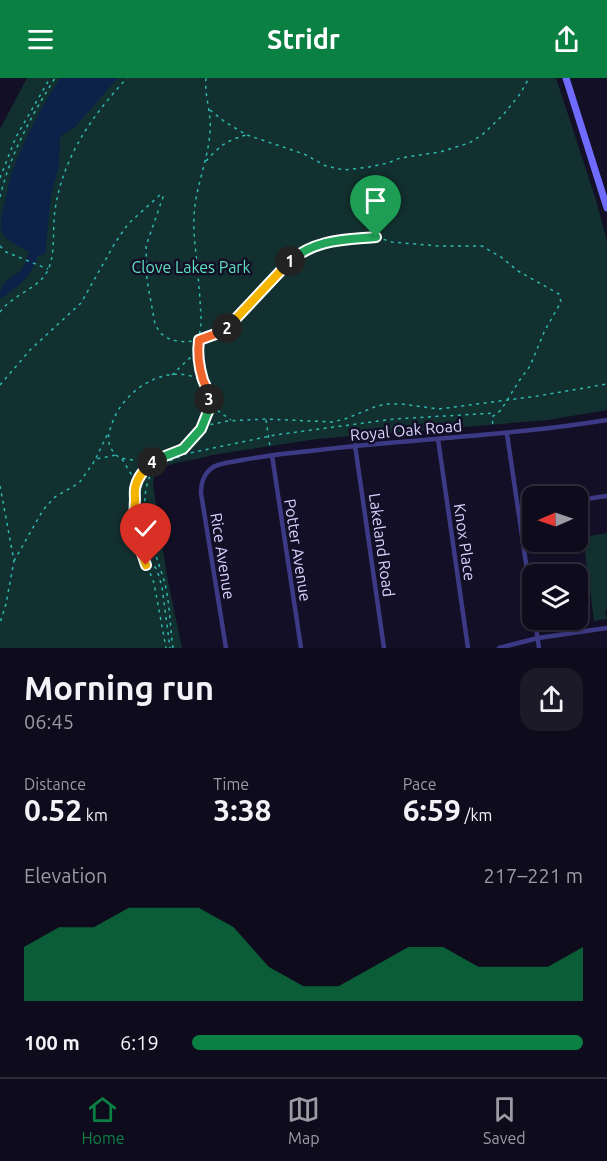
<!DOCTYPE html>
<html lang="en">
<head>
<meta charset="utf-8">
<style>
	:root { --surface:#0e0b1c; --page:#1c1929; --text:#f1f3f6; --muted:#9b9ba3; --line:#2e2b3b; --accent:#0b8043 }
	body { margin:0; font-family:Ubuntu,sans-serif; background:var(--page); color:var(--text); height:100vh; display:flex; flex-direction:column; font-size:22px; white-space:nowrap }
	* { box-sizing:border-box; margin:0 }
	p { font-size:20px; color:var(--muted) }
	.icon { flex:none; width:33px; height:33px; fill:none; stroke:currentColor; stroke-width:2; stroke-linecap:round; stroke-linejoin:round }
	.map { position:relative; height:570px; overflow:hidden }
	.side { display:flex; flex-direction:column; background:var(--surface); flex:1 }
	.side>* { flex:none }
	.needle { width:39px; rotate:268deg }
	.tools { position:absolute; left:522px; top:408px; display:grid; gap:12px }
	.tools a { display:grid; place-items:center; width:66px; height:66px; border-radius:12px; background:var(--surface); box-shadow:0 2px 4px #0004,0 0 0 2px var(--line); font-size:30px }
	.pin { position:absolute; display:grid; place-items:center; width:51px; height:51px; color:#fff; margin:-62px -26px; border-radius:50% 50% 50% 0; rotate:-45deg; box-shadow:0 0 6px #0007 }
	.pin .icon { rotate:45deg }
	.km { position:absolute; width:30px; height:30px; margin:-15px; border-radius:50%; background:#222; color:#fff; font-size:16px; line-height:30px; text-align:center }
	.round { display:grid; place-items:center; flex:none; width:63px; height:63px; border-radius:18px; background:var(--page) }
	.headline { display:flex; align-items:center; justify-content:space-between; height:102px; padding:0 24px }
	h1 { font-size:33px; font-weight:600; line-height:45px }
	.figures { display:grid; grid-template-columns:repeat(3,1fr); gap:9px; height:102px; padding:6px 24px }
	.figures div { display:grid; align-content:center }
	.figures b { font-size:30px; font-weight:600 }
	.figures small { font-size:16px; font-weight:400 }
	.figures p { font-size:16px }
	.chart { height:168px; padding:12px 24px }
	.chart p { display:flex; justify-content:space-between }
	.chart svg { width:100%; height:108px; margin-top:6px; fill:var(--accent); opacity:.7 }
	ul { padding:0 24px; list-style:none; font-size:20px }
	li { display:grid; grid-template-columns:96px 72px 1fr; align-items:center; height:45px }
	li i { height:15px; border-radius:8px; background:var(--accent) }
	header { display:flex; justify-content:space-between; align-items:center; height:78px; padding:0 24px; background:var(--accent); color:#fff; font-size:27px; font-weight:600 }
	.dock { display:flex; justify-content:space-around; align-items:center; height:84px; border-top:2px solid var(--line); background:var(--surface); font-size:16px; color:var(--muted) }
	.dock a { display:grid; justify-items:center; gap:3px }
	.dock .on { color:var(--accent) }
	.map>svg:first-child { display:block }
	.green { fill:#12302f }
	.water { fill:#0c2248 }
	.lines { fill:none; stroke-linecap:round; stroke-linejoin:round }
	.path { stroke:#2fb8b0; stroke-width:1.5; stroke-dasharray:3 4.5; stroke-linecap:butt }
	.minor { stroke:#3d3a85; stroke-width:4.5 }
	.secondary { stroke:#6f6bff; stroke-width:7 }
	.split-1-casing { stroke:#fff; stroke-width:12 }
	.split-2-casing { stroke:#fff; stroke-width:12 }
	.split-3-casing { stroke:#fff; stroke-width:12 }
	.split-4-casing { stroke:#fff; stroke-width:12 }
	.split-5-casing { stroke:#fff; stroke-width:12 }
	.split-1 { stroke:#22a559; stroke-width:8 }
	.split-2 { stroke:#f5b400; stroke-width:8 }
	.split-3 { stroke:#f0652b; stroke-width:8 }
	.split-4 { stroke:#22a559; stroke-width:8 }
	.split-5 { stroke:#f5b400; stroke-width:8 }
	.labels { text-anchor:middle; dominant-baseline:central; stroke-width:5; stroke-linejoin:round; paint-order:stroke }
	.park-label { font-size:16px; fill:#5fe0c0; stroke:#130f26 }
	.street-label { font-size:16px; fill:#d9d4ff; stroke:#130f26 }
</style>
</head>
<body>
<header><svg class="icon" aria-label="menu" viewBox="0 0 24 24"><path d="M4 6h16M4 12h16M4 18h16"/></svg>Stridr<svg class="icon" aria-label="share" viewBox="0 0 24 24"><path d="M12 15V3M7 8l5-5 5 5M5 13v7h14v-7"/></svg></header>
<div class="map">
<svg width="607" height="570" viewBox="0 0 607 570">
	<rect width="100%" height="100%" fill="#130f26"/>
	<path class="green" d="M27,0H556L596,122L607,163V332L548,342L317,361L212,377C195,383 169,383 155,394L153,407L167,498L182,570H0V51Z
		M607,455V532L605,533L607,541L594,543L583,459Z"/>
	<path class="water" d="M60,0H118L75,49L62,57L60,61L59,88L51,118L45,176L38,178C31,199 18,209 0,221C0,198 13,203 23,189C25,185 27,179 29,174C19,168 4,163 1,151C0,143 2,135 4,128C6,119 8,109 10,100C22,65 40,31 60,0Z"/>
	<g class="lines">
		<path class="path" d="M210,32L225,44L247,57L304,76L326,88L344,92L369,89L388,85L400,80L440,74L469,65L482,57L503,37L520,16L529,0
			M206,83C220,68 225,63 246,57
			M0,100L16,59L50,0
			M0,119C10,76 32,37 55,0
			M0,168L6,174L48,191
			M0,234C13,216 39,211 48,192C56,174 52,152 55,132C63,79 91,39 127,0
			M172,297L197,273
			M205,305C172,281 125,310 113,343C108,356 105,365 116,377C121,381 127,381 133,382C167,385 200,367 209,332C213,314 198,294 198,275C197,262 202,250 201,238C200,222 199,205 197,189C196,172 193,155 194,139C195,110 208,83 210,54C212,36 204,18 206,0
			M0,307L30,272L81,225L115,165L128,146L161,116L163,119L146,168L147,202L155,246L160,255L171,262L186,264L199,262L221,254L252,224L291,181L306,171L321,165L346,161L376,159L392,164L439,168H482L501,179L518,193L559,216L561,224L545,252L530,288L519,303L501,332L492,339L493,348
			M210,320L214,330L231,342
			M266,342L270,369
			M203,348L228,343L266,341L332,344L345,341L377,328L389,326H401L439,331L538,318L607,306
			M96,380L107,357
			M122,381L131,396L135,408L134,428L137,462L154,505L166,570
			M136,407L147,389L154,382
			M0,408L14,483L6,526L0,545
			M14,483L43,432L55,419L79,405L96,381L116,377
			M147,487L155,489L157,492L162,509L170,570
			M173,570C170,549 170,527 165,506C155,470 132,427 154,390L185,376L275,357L394,341L495,335"/>
		<path class="minor" d="M507,356L532,526
			M438,361L468,570
			M355,367L384,570
			M272,377L301,570
			M578,422L607,418
			M518,430L532,429
			M535,542L539,570
			M226,570L201,415C201,404 204,394 215,388C223,385 233,384 242,382C265,378 287,375 310,373C409,361 509,358 607,342
			M499,570L538,560L607,550"/>
		<path class="secondary" d="M566,0L607,130"/>
	</g>
	<g class="lines">
		<defs>
			<path id="split-1" d="M290,183C316,161 344,162 376,159"/>
			<path id="split-2" d="M227,250L290,183"/>
			<path id="split-3" d="M209,321C209,314 206,309 203,302C199,289 197,276 199,262L221,254L227,250"/>
			<path id="split-4" d="M152,384L155,382L183,371L201,351L209,331V321"/>
			<path id="split-5" d="M146,487C138,466 133,445 135,422C135,417 134,411 136,407C138,398 146,390 152,384"/>
		</defs>
		<use href="#split-1" class="split-1-casing"/>
		<use href="#split-2" class="split-2-casing"/>
		<use href="#split-3" class="split-3-casing"/>
		<use href="#split-4" class="split-4-casing"/>
		<use href="#split-5" class="split-5-casing"/>
		<use href="#split-1" class="split-1"/>
		<use href="#split-2" class="split-2"/>
		<use href="#split-3" class="split-3"/>
		<use href="#split-4" class="split-4"/>
		<use href="#split-5" class="split-5"/>
	</g>
	<g class="labels">
		<g class="park-label">
			<text x="191" y="189">Clove Lakes Park</text>
		</g>
		<g class="street-label">
			<text transform="translate(406 352) rotate(-5)">Royal Oak Road</text>
			<text transform="translate(465 464) rotate(82)">Knox Place</text>
			<text transform="translate(382 467) rotate(82)">Lakeland Road</text>
			<text transform="translate(298 472) rotate(81)">Potter Avenue</text>
			<text transform="translate(223 478) rotate(81)">Rice Avenue</text>
		</g>
	</g>
</svg>
<div class="tools">
<a><svg class="needle" viewBox="-14 -14 28 28"><path d="M0-13l5 13h-10z" fill="#e53935"/><path d="M0 13l5-13h-10z" fill="#9b9ba3"/></svg></a>
<a><svg class="icon" aria-label="layers" viewBox="0 0 24 24"><path d="M12 4l9 5-9 5-9-5zM3 14l9 5 9-5"/></svg></a>
</div>
<div class="pin" style="left:376px;top:159px;background:#1e9e55"><svg class="icon" aria-label="arrive" viewBox="0 0 24 24"><path d="M6 21V4h12l-3 4 3 4H6"/></svg></div>
<div class="pin" style="left:146px;top:487px;background:#d93025"><svg class="icon" aria-label="check" viewBox="0 0 24 24"><path d="M5 12l5 5 9-10"/></svg></div>
<b class="km" style="left:290px;top:183px">1</b>
<b class="km" style="left:227px;top:250px">2</b>
<b class="km" style="left:209px;top:321px">3</b>
<b class="km" style="left:152px;top:384px">4</b>
</div>
<section class="side">
<div class="headline"><div><h1>Morning run</h1><p>06:45</p></div><a class="round"><svg class="icon" aria-label="share" viewBox="0 0 24 24"><path d="M12 15V3M7 8l5-5 5 5M5 13v7h14v-7"/></svg></a></div>
<div class="figures">
<div><p>Distance</p><b>0.52<small> km</small></b></div>
<div><p>Time</p><b>3:38</b></div>
<div><p>Pace</p><b>6:59<small> /km</small></b></div>
</div>
<div class="chart"><p><span>Elevation</span>217–221 m</p>
<svg viewBox="0 0 160 44" preserveAspectRatio="none"><path d="M0 44V22L10 14L20 14L30 6L40 6L50 6L60 14L70 30L80 38L90 38L100 30L110 22L120 22L130 30L140 30L150 30L160 22V44z"/></svg>
</div>
<ul>
<li><b>100 m</b>6:19<i style="width:100%"></i></li>
</ul>
</section>
<nav class="dock">
<a class="on"><svg class="icon" aria-label="home" viewBox="0 0 24 24"><path d="M3 11l9-7 9 7M6 9v11h12V9"/></svg>Home</a>
<a><svg class="icon" aria-label="map" viewBox="0 0 24 24"><path d="M3 6l6-2 6 2 6-2v14l-6 2-6-2-6 2zM9 4v14M15 6v14"/></svg>Map</a>
<a><svg class="icon" aria-label="saved" viewBox="0 0 24 24"><path d="M7 4h10v16l-5-4-5 4z"/></svg>Saved</a>
</nav>
</body>
</html>
